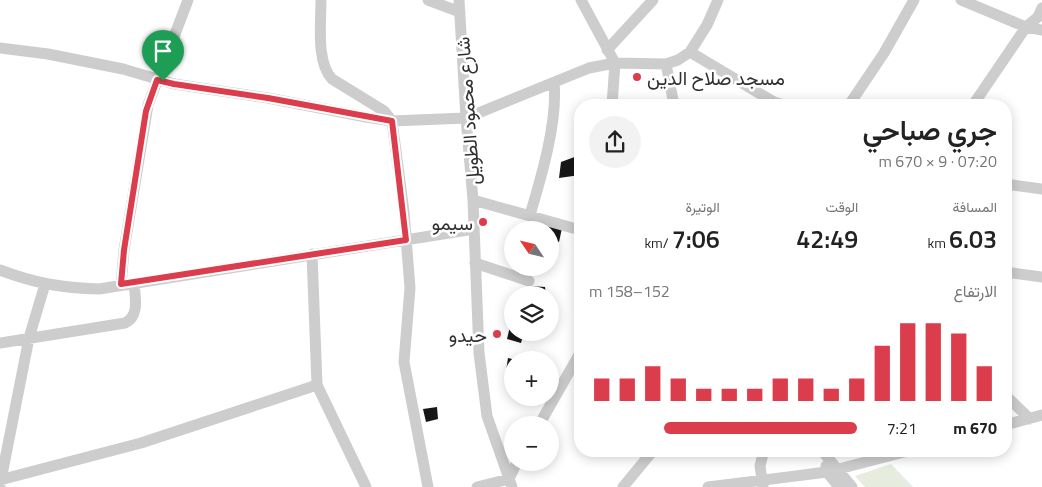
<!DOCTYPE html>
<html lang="ar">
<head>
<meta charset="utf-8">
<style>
	:root { --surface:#fff; --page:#f2f2f2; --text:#222; --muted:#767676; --accent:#db3d4c }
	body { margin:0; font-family:"Titillium Web",Vazirmatn,sans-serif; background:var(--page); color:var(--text); direction:rtl; height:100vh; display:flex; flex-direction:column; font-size:19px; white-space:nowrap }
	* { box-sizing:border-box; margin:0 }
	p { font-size:16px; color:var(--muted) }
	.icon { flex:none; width:28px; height:28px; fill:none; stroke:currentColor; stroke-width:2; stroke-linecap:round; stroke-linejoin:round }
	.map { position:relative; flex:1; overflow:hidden; direction:ltr }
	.drawer { position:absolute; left:574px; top:99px; width:438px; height:358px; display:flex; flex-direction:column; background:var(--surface); border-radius:20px; box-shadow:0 2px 12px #0003; direction:rtl }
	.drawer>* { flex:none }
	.needle { width:32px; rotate:305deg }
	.buttons { position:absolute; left:504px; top:221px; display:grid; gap:10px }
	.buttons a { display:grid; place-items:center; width:55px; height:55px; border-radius:50%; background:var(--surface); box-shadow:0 2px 12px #0003; font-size:25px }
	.pin { position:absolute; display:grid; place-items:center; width:42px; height:42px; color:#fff; margin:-51px -21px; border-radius:50% 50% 50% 0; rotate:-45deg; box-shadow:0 0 5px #0007 }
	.pin .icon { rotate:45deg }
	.round { display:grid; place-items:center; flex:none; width:52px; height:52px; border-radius:26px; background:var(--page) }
	.overview { display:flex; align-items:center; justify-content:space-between; height:85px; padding:0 15px }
	h1 { font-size:28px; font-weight:600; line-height:38px }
	.stats { display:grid; grid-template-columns:repeat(3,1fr); gap:8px; height:85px; padding:5px 15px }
	.stats div { display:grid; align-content:center }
	.stats b { font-size:25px; font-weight:600 }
	.stats small { font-size:14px; font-weight:400 }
	.stats p { font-size:14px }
	.chart { height:140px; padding:10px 15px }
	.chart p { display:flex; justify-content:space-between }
	.chart svg { width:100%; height:90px; margin-top:5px; stroke:var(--accent); stroke-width:6 }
	ul { padding:0 15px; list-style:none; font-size:16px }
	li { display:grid; grid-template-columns:80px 60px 1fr; align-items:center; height:38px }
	li i { height:12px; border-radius:6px; background:var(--accent) }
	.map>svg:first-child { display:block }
	.green { fill:#e6ecde }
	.building { fill:#171717 }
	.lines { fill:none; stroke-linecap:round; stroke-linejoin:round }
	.minor { stroke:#cdcdcd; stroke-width:11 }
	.route-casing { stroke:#fff; stroke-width:10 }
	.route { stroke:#db3d4c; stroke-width:6 }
	.poi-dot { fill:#db3d4c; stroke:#fff; stroke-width:2 }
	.labels { text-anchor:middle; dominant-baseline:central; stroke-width:5; stroke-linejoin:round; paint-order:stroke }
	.poi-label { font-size:19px; fill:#303030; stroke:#fff; text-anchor:end }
	.street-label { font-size:19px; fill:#303030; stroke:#fff }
</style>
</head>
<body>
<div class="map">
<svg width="1042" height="487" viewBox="0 0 1042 487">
	<rect width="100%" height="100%" fill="#fff"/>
	<path class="green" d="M891,464L913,487H865L855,476Z"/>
	<path class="building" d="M580,155V175L559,178L561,162Z
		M545,225L562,228L559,242L550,238V230H543Z
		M531,286L545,287L546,295H530Z
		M512,318V332H524L521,343L507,339Z
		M508,358L512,359V373L506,371Z
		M437,407L438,419L426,422L423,409Z"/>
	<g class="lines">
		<path class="minor" d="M321,0C321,23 316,62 332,79L384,111L392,121L404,212L410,288L404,362L428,487
			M428,0L460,12
			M459,0L466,118L473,200L479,353L487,416L512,487
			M581,0L615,63L612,105
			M961,0L1026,27L1042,30
			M0,48L48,54L123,69L174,84L268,98L366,117L392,121L466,118L589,68L615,63L666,64L678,60L690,52L707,25L718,0
			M607,50L653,0
			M690,52L774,102L784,105
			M666,64L674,105
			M849,105L884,53L914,0
			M973,105L1026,27L1038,17L1042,8
			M1005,184L1042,189
			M473,200L580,230
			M530,215C541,178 558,121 554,83
			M312,254L317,385L366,487
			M475,263L529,281
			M0,270C34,283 62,288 99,289L474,229
			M1005,272L1042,277
			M121,285L124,250L148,105L188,0
			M0,343L125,323C140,316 135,297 134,283
			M1005,395L1030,419
			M539,425L580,353
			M1005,425L1042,415
			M824,453L852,487
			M826,466L827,472L839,487
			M0,480L141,443L317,385
			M0,485L29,338L45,284
			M477,487L509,479L517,462
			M623,487L651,453
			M708,487L827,472L912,450
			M763,487L760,466L764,450"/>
	</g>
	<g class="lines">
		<defs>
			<path id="route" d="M157,80L174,84L268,98L392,121L406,240L121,284L124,250L146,111Z"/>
		</defs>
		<use href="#route" class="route-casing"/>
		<use href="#route" class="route"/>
	</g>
	<g class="poi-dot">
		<circle cx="637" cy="77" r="5"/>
		<circle cx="483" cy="222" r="5"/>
		<circle cx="497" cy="334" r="5"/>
	</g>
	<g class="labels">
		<g class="poi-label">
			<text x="647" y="77" text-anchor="start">مسجد صلاح الدين</text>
			<text x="473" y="222">سيمو</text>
			<text x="487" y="334">حيدو</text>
		</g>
		<g class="street-label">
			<text transform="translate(467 111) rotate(-94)">شارع محمود الطويل</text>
		</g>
	</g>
</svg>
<div class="buttons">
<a><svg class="needle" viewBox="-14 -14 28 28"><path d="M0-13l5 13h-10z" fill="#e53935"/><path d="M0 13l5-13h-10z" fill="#767676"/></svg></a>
<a><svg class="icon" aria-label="layers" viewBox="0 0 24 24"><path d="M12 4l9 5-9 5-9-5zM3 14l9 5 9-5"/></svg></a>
<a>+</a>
<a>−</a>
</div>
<div class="pin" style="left:163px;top:81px;background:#1e9e55"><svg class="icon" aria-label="arrive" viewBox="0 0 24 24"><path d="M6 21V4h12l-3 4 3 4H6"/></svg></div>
<section class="drawer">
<div class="overview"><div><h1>جري صباحي</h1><p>07:20 · 9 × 670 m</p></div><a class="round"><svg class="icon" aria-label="share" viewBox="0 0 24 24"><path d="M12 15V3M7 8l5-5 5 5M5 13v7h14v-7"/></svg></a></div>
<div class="stats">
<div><p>المسافة</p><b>6.03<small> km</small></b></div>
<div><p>الوقت</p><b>42:49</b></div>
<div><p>الوتيرة</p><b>7:06<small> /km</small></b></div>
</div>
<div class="chart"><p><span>الارتفاع</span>152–158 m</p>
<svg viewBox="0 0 160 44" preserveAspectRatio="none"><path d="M5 44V33M15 44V33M25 44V27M35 44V33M45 44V38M55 44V38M65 44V38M75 44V33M85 44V33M95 44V38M105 44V33M115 44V17M125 44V6M135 44V6M145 44V11M155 44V27"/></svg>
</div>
<ul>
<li><b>670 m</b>7:21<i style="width:72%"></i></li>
</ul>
</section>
</div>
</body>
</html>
